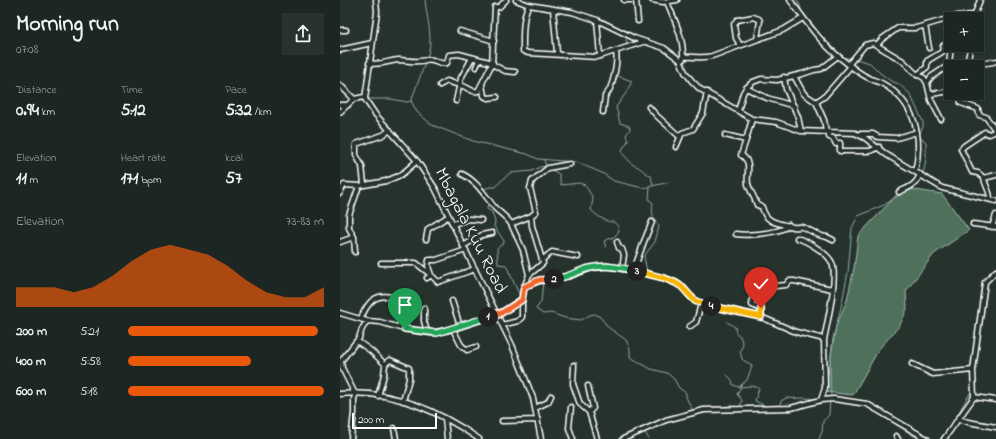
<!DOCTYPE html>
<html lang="en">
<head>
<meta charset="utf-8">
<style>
	:root { --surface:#1c2622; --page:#29322f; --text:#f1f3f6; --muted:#a0a5a5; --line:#3a4340; --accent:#ea580c }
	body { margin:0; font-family:"Indie Flower",sans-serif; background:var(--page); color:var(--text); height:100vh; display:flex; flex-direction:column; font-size:15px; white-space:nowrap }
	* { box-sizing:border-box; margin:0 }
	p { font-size:13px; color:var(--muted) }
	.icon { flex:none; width:22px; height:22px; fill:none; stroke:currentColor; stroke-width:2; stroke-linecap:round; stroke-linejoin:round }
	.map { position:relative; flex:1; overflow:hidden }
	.drawer { display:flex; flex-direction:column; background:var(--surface); width:340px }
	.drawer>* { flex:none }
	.fabs { position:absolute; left:604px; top:12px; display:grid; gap:8px }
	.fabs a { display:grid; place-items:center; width:40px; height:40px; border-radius:0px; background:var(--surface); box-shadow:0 1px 3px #0004,0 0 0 1px var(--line); font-size:20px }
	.scale { position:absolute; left:12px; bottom:10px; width:85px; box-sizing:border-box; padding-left:4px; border:2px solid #fff; border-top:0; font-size:11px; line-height:14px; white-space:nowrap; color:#fff; -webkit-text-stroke:3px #26332d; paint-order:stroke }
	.pin { position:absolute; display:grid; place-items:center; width:34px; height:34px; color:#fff; margin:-41px -17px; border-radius:50% 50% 50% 0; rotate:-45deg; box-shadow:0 0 4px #0007 }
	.pin .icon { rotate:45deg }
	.km { position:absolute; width:20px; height:20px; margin:-10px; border-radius:50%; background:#222; color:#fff; font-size:11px; line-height:20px; text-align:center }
	.round { display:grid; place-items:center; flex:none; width:42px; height:42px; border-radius:0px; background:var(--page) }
	.summary { display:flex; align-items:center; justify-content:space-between; height:68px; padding:0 16px }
	h1 { font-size:22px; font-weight:700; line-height:30px }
	.stats { display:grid; grid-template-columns:repeat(3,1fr); gap:6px; height:68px; padding:4px 16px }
	.stats div { display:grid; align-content:center }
	.stats b { font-size:17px; font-weight:700 }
	.stats small { font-size:11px; font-weight:400 }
	.stats p { font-size:11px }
	.chart { height:112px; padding:8px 16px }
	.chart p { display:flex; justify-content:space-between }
	.chart svg { width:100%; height:72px; margin-top:4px; fill:var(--accent); opacity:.7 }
	ul { padding:0 16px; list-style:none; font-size:13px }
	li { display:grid; grid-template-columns:64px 48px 1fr; align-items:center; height:30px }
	li i { height:10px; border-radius:5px; background:var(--accent) }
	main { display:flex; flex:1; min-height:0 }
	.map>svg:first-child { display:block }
	.green { fill:#4f715c; stroke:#a7b8ae }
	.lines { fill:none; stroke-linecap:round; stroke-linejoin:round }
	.stream { stroke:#93a9aa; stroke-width:1 }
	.minor-casing { stroke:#fff; stroke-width:7 }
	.minor { stroke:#26332d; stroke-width:4 }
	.split-1-casing { stroke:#fff; stroke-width:8 }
	.split-2-casing { stroke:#fff; stroke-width:8 }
	.split-3-casing { stroke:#fff; stroke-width:8 }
	.split-4-casing { stroke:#fff; stroke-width:8 }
	.split-5-casing { stroke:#fff; stroke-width:8 }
	.split-1 { stroke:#22a559; stroke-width:5 }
	.split-2 { stroke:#f0652b; stroke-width:5 }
	.split-3 { stroke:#22a559; stroke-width:5 }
	.split-4 { stroke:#f5b400; stroke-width:5 }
	.split-5 { stroke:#f5b400; stroke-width:5 }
	.labels { text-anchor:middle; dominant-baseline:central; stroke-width:3; stroke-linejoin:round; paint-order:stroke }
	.street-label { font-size:18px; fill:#fff; stroke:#26332d }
</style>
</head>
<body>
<main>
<section class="drawer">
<div class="summary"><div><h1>Morning run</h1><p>07:08</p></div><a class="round"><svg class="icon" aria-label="share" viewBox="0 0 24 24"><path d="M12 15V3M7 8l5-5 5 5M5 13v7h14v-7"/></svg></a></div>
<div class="stats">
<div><p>Distance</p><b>0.94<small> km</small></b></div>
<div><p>Time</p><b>5:12</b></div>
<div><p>Pace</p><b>5:32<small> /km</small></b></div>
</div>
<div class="stats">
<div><p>Elevation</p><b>11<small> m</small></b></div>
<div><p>Heart rate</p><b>171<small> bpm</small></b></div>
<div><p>kcal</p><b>57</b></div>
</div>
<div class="chart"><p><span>Elevation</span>73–83 m</p>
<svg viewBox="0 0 160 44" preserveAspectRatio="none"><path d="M0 44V32L10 32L20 32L30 35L40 32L50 25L60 16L70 9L80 6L90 9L100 12L110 19L120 28L130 35L140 38L150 38L160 32V44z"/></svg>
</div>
<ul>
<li><b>200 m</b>5:21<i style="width:97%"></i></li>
<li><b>400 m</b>5:58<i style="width:63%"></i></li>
<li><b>600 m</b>5:18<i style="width:100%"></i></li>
</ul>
</section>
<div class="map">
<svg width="656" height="439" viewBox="0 0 656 439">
	<rect width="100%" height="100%" fill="#26332d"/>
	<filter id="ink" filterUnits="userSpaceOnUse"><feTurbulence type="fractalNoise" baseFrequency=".025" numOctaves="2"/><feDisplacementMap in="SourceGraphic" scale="8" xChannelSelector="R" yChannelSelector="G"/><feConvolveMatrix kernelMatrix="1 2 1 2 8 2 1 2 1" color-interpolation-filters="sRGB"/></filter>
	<g filter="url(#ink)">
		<path class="green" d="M563,188L602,194L629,230L594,254L566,291L567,309L560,325L539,349L513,395L485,392L496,326L507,300L514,268L518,236Z"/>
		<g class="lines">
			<path class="stream" d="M85,0C87,20 94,39 87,58
				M456,0L459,3L462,12L486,41L505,58H511
				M286,39L287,45
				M516,59L530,63L540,73L551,81L559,84L570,94L583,122V127L578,136L586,142V159L583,175
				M86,61L71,101L77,112L92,125L133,141L187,154L198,159L236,162L262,173L274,181L303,188L330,182L333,179
				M275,75L292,81L286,93L276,107L280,123L289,126L290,129L286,135L288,141L282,150V153L293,165C301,167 304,173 311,176L313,185
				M27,99H51L67,102L71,101
				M21,100H23L31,112
				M12,103L18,100
				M66,152L73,161
				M204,160L206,166L208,167
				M76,165L83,173
				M210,169L219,174L221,185L239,183L245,185L253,198L251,210C255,214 260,218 265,220C271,224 276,218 279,231L274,237L264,241L266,247
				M88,181L101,204
				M144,189L150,187H156L160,182L170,173L192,171L200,167L206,166
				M565,191L573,189L582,178
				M148,203L147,209L152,212L155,222L154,226L164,241V243L157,248L158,264L166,265L179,294
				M103,209L104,217
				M106,220L113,230
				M126,256L130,264
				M309,273L307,272L304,256L315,242L319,226C313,218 311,213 313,203L309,200L310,187
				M203,282L201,302L196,309L203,314L211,313L225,318L241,320L250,315L255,314L260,317L269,328L286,340L290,349V357L311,369L327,373L334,379L339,388L346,393V397L353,411
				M161,317L164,323
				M387,322L395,327L396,333L400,336L403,345L400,351L402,359L412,366L407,380L400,386L401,387L397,394L402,400L400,407
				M176,350L186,375
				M387,375L392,380L393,385C402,390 408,383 419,388L415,401L426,406L440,405L441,401L446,398C457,399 466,397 477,399
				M185,383L194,412
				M491,397L490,362L493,338L501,307L508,272L512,228L518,216L544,205L562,193
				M497,397L516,400
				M479,403L487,401
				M516,404L530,408L579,439
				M456,405L471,400L478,399
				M446,406L453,405
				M364,408L389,406L407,407
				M396,411L430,410
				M362,412H371
				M612,424L630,393
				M304,431L309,439
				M278,439L322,419L357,410
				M479,439L482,432L483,421L489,415L490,400
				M600,439L606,433"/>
			<defs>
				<path id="minor" d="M36,0L37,12L25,99L35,114L77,161L95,188L172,345L193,398L201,439
					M176,0L189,5L232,12L257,20L294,38L324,48L340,60L345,72L352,81L360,89L412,119L436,122L461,131L515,133L525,138L547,155L602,188L656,201
					M284,0H295
					M296,0L298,21
					M312,0L323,2L337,0
					M450,0C465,20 479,41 499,57C508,64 517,72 527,77C532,80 538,81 543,84C576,103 583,138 575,172
					M327,2C335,21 344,38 343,59
					M189,5C182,14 183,40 183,51L188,53L257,57L303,42
					M213,9L217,53L220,55
					M633,19L640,0
					M257,20L260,56
					M585,25L589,48
					M0,30H6
					M120,31L154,41
					M400,45L396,38L394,24L397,20L413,17L419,19L420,21L417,39
					M537,45L542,39L558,28H576L617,16L634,15
					M0,50L32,43
					M343,57C353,56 362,59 372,56L443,30L463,18
					M29,63C40,66 47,61 58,60C68,60 77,63 86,60C94,57 100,66 107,63L109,55L119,54L153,63
					M152,64L165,71L175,72
					M509,64L525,45L533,43L563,61L575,73L584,78L587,83
					M136,67L139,60
					M621,67C632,62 644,65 656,61
					M629,67L627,63L631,45
					M577,75L587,67V61L602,52L603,46L607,44L612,45
					M454,76L464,94L476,102L484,120L486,132
					M444,77L446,89L458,117L461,131
					M142,84L144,96L148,98L157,97
					M0,85L14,99
					M100,85L107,81C113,84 118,84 123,86C129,88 132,93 138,91L152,64L155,7H159L166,0
					M406,88L427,98L454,106
					M619,93L621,103L638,109L639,115L646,117L656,131
					M591,94L611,91
					M116,101L121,78L132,58
					M476,102L485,96L511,66
					M0,105H8
					M309,107L317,116L340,137
					M398,111L403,93L406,88L413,82L421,79L437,80L462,74L474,70L481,69L498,56
					M0,112L14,99L24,97
					M263,112L265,96C273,89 278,62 276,51
					M601,119L591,100L587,83L591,77L609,65L611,45
					M489,132V137L493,138L496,144L500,143V151H530L539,147
					M520,134H533L538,137L557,138L577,132
					M385,135L406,140L412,119
					M406,140L401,155C413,162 406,173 408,184C410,191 415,198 417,205L422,207C426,224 439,223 453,227C457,228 459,226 462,227C472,230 478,237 487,237L493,240
					M336,147L342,133L353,129L363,113L367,92
					M122,174C137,181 145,196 155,208C160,213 167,217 171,224
					M644,178L656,175
					M24,184L22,166L16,155V144L43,135L50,130
					M559,192C569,187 576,186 580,174
					M0,193L4,185L19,186
					M650,199C650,190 645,186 644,178L638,173L632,172L621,149L624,146L645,132L649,134L656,131
					M113,224L129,219L141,220
					M633,224L656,227
					M652,227L656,215
					M396,234C407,236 442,233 449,225
					M457,238C467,241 488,253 492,263C498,278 487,323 484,340
					M86,239L88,229L109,216
					M0,242L14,237
					M277,242L279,248L282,249L284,255L282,269
					M123,246L142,235L152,233
					M15,252L14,237L9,228V215L19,186L46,181L61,175L77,161
					M203,259L212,252L238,257
					M41,263H76L91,275L98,282L135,269
					M294,271C299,254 305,238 312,222
					M189,275L183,250L171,224L191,216L196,212L190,188L192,181L208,168L230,164
					M87,278L91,275L88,266L89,260H96L126,250
					M184,287L189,275L203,263L192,226L191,216
					M112,301L120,326
					M84,308V321L87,332
					M0,313L27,321L40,322L60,328L91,333L113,329L146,318L157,313
					M158,315L182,299L184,287L199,281L230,276L251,268L267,266L280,268L324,278L336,283L343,287L349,295L358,303L421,317L456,332L480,338L484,340L485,388L481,400
					M421,317V309L412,305L413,294L425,287L446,285L449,281H454L492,289
					M21,318C27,304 34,293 52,297L60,312V328
					M162,325L178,321L182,317V298
					M349,327L356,322L361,304
					M113,329L121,345L127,350L136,347
					M17,341L31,351L45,364L44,375L38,396
					M45,364L50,360L69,368V379L63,401
					M572,364L593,374L633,370
					M234,365L233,384L240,404L249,412L257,439
					M248,386L253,408L249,412
					M14,392L2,368L1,361L19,338L22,329L27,321
					M0,394C50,389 99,411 139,439
					M634,397L656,400
					M231,407L229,428L233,439
					M195,408L208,402L211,396
					M105,418L107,439
					M618,419L628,422L656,427
					M162,421L198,420
					M54,428L56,439
					M556,436L558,439
					M11,439L14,413V399L16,393
					M283,439L326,420L364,410L451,408L481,400L494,399L527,404L587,439
					M604,439L634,397L633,370L645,282L656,271"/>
			</defs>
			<use href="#minor" class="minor-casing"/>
			<use href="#minor" class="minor"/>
		</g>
	</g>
	<g class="lines" filter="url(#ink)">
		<defs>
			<path id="split-1" d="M65,329L97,333L148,317"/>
			<path id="split-2" d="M148,317L157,313L158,315L182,300L184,287L199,280L214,279"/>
			<path id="split-3" d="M214,279C227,278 237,271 250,268C265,264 281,268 297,271"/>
			<path id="split-4" d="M297,271L324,278L336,283L342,287L355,301L371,306"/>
			<path id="split-5" d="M371,306L421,317V308"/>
		</defs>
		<use href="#split-1" class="split-1-casing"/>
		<use href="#split-2" class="split-2-casing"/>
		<use href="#split-3" class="split-3-casing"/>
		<use href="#split-4" class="split-4-casing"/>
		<use href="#split-5" class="split-5-casing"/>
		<use href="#split-1" class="split-1"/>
		<use href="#split-2" class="split-2"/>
		<use href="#split-3" class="split-3"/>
		<use href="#split-4" class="split-4"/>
		<use href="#split-5" class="split-5"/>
	</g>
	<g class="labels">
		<g class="street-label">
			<text transform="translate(130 231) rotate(63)">Mbagala Kuu Road</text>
		</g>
	</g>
</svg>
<div class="fabs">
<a>+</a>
<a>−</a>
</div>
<div class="scale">200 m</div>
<div class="pin" style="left:65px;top:329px;background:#1e9e55"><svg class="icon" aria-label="arrive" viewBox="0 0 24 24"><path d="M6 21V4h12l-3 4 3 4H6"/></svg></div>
<div class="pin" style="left:421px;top:308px;background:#d93025"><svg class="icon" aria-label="check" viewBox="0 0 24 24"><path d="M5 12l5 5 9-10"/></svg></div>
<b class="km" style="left:148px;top:317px">1</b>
<b class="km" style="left:214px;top:279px">2</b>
<b class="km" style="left:297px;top:271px">3</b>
<b class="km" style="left:371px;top:306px">4</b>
</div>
</main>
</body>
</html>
